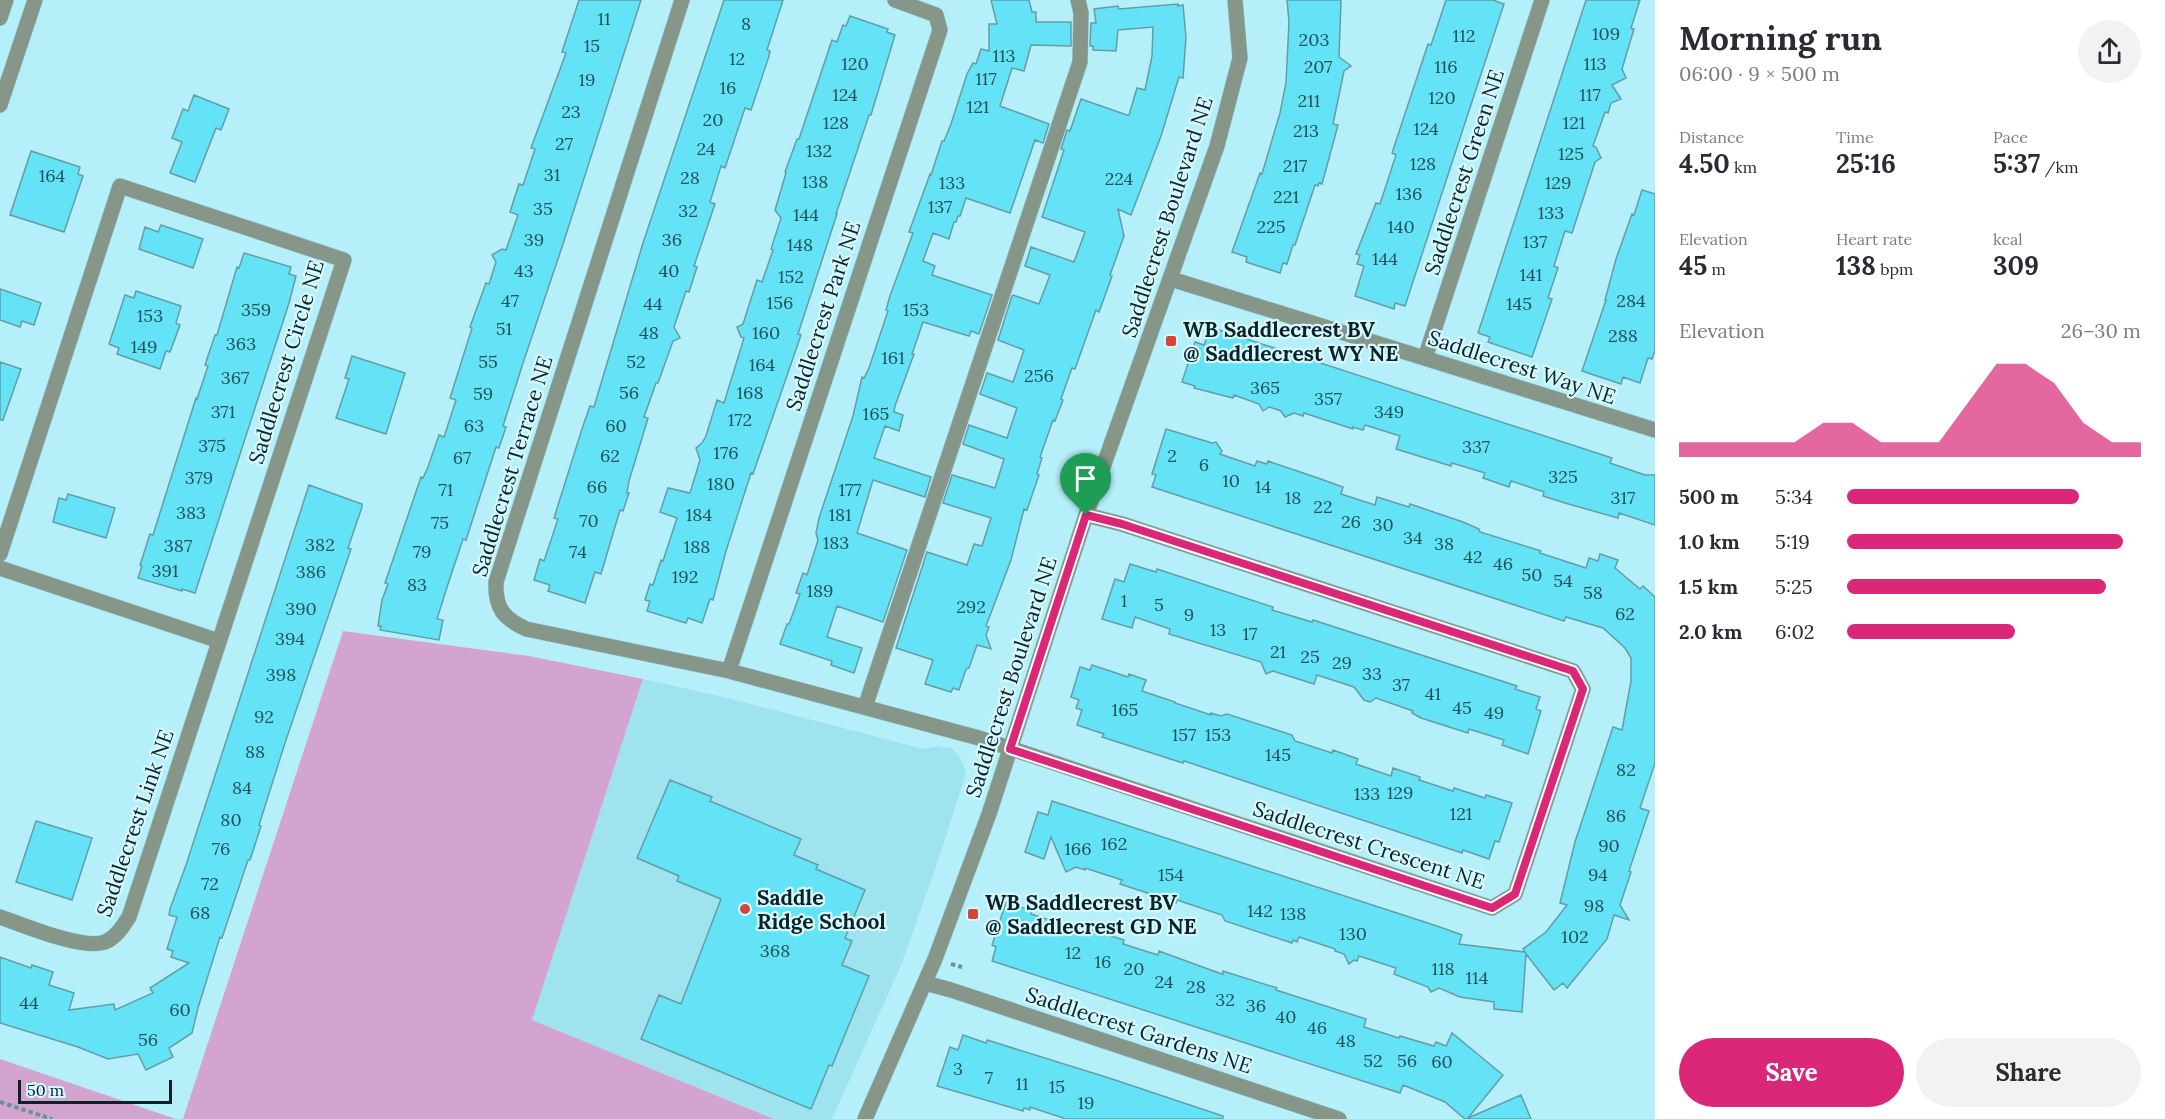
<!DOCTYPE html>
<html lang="en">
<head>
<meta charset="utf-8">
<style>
	:root { --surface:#fff; --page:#f2f2f3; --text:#2b2b33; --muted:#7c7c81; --accent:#db2777 }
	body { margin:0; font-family:Lora,serif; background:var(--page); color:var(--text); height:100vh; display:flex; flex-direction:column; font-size:22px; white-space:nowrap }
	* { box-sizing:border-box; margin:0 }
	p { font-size:20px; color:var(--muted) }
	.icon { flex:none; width:33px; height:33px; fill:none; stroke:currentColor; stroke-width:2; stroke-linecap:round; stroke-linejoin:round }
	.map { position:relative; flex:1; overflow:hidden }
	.panel { display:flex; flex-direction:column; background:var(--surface); width:510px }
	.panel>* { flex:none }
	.scale { position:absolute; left:18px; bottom:15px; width:154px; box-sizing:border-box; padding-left:6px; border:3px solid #0b2326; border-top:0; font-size:16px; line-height:21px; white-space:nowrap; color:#0b2326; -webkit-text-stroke:4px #d6f9ff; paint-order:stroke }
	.pin { position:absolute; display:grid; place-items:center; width:51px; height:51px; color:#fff; margin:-62px -26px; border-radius:50% 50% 50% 0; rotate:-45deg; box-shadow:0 0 6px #0007 }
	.pin .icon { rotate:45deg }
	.round { display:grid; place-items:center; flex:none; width:63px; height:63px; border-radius:32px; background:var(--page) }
	.headline { display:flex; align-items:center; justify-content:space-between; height:102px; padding:0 24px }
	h1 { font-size:33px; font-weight:700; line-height:45px }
	.stats { display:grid; grid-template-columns:repeat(3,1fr); gap:9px; height:102px; padding:6px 24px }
	.stats div { display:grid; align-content:center }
	.stats b { font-size:26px; font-weight:700 }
	.stats small { font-size:16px; font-weight:400 }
	.stats p { font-size:16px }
	.chart { height:168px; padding:12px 24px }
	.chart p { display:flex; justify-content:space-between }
	.chart svg { width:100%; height:108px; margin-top:6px; fill:var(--accent); opacity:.7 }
	.button { display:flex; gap:12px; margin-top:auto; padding:12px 24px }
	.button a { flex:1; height:69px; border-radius:36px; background:var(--accent); color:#fff; font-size:24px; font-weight:700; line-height:69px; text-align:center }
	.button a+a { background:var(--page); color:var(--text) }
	ul { padding:0 24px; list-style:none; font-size:20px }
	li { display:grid; grid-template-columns:96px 72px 1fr; align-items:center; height:45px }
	li i { height:15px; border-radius:8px; background:var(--accent) }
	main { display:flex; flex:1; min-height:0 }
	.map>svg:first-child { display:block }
	.built { fill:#9fe3ee }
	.green { fill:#d4a4d1 }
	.building { fill:#64e3f6; stroke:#649da6; stroke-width:1.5 }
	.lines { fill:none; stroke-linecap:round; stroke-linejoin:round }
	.minor-casing { stroke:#96cbd4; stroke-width:16 }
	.path { stroke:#679298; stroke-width:4; stroke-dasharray:4.5 3; stroke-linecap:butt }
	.minor { stroke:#869688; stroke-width:15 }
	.route-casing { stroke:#fff; stroke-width:12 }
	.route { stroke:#db2777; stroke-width:8 }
	.poi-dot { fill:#d4463a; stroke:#d6f9ff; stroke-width:2 }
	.labels { text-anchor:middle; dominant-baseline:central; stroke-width:4.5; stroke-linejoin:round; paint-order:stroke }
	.number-label { font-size:18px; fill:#21535a }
	.street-label { font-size:21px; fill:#0b2326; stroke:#d6f9ff }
	.poi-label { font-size:21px; font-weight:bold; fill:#0b2326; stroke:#d6f9ff; text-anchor:start }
</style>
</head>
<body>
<main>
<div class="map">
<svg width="1655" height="1119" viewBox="0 0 1655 1119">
	<rect width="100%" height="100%" fill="#b5f0fa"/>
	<path class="built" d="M643,679L732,699L923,749L938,746L952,748L961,759L966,773L940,855L902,963L832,1119H774L532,1020Z"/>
	<path class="green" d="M343,631L529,656L643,679L532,1020L774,1119H183Z
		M0,1059L176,1119H0Z"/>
	<path class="building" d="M579,0H641L564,241L523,363L503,426L506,427L499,448L496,447L466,540L463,539L449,581L437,619L443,620L439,640L380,630L381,626H378L382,600L388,584L385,583L421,477L423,478L428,467L439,435L444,437L456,400L450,398L472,328L470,327L486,283L489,284L496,262L492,255L502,249L506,250L518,215L510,212L519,184L523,185L535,149L531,148L566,53L562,52Z
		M724,0H783L767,50L770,51L769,56L751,110L745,108L725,168L721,166L710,202L715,204L694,266L697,267L689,292L686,291L674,327L680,338L673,341L658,383H656L644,417L648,418L646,425L629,481L627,493H629L623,511L620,510L601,574L595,572L585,603L548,591L550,585L534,580L540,559L544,561L558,519L554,518L581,432L590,406L594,407L643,243Z
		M991,0H1029L1032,12H1036V22H1071V46L1031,45L1024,71L1012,68L1000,106L1049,124L1043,143L1035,140L1010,213L966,198L960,216H958L956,222H954L949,239L933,233L923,261L935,266L932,275L992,295L979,334L971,331L969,336L923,322L912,354H914L895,406L894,412L903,415L899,431L885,426L874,458L931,477L925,497L873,480L857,533L907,550L883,622L837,606L827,637L862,648L854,673L831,665L832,661L780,644L787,624H789L800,594L796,593L803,573L807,575L818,540L816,533L819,518L853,416L862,377L864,378L869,368L888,311L886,310L890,296L913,233L909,232L930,174L931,175L942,141H944L951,124L967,74L973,63L976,64L981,49L989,51V24H997Z
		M1287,0H1341L1339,57L1351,66L1344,71L1333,124L1338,125L1322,184L1319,183L1318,186L1315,185L1295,245H1293L1287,264L1283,263L1280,273L1246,262L1247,257L1232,252L1260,173L1262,174L1280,113L1286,83L1289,22Z
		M1446,0H1493L1504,4L1405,306L1395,303L1394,309L1355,296L1364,266L1357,264L1360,255L1356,254L1376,203L1380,204L1396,155L1392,153L1428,44L1431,45Z
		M1586,0H1640L1631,28L1634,29L1622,69L1626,78L1612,85L1621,99L1611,103L1608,113L1605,112L1593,146L1596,147L1601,158L1595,162L1572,233L1565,231L1554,266L1558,268L1548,298L1552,299L1532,357L1488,342L1490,337L1478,333Z
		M1178,4V6L1183,5L1186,37L1183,78L1179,77L1161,136L1131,215L1118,209L1124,236L1110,275L1112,276L1099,312L1096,310L1075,369L1072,368L1061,399L1063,400L1055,421L1053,420L1040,457L1042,458L1037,474L1039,475L1027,510L1024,509L1011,560L986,626L989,627L986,635L991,649L977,645L969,668L966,669L959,690L953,688L951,692L925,684L933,660L896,648L927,552L967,565L974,544L982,546L991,518L943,503L952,475L995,488L1004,459L963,444L969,425L1007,438L1017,408L980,394L987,373L1013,382L1024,350L998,340L1012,296L1013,295L1039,304L1050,275L1025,266L1031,247L1074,262L1085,232L1042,217L1064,150L1061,149L1067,130L1070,131L1081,99L1127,115H1129L1137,88L1145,90L1152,56L1153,27L1118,30L1116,51L1093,50V46H1090L1091,23H1096L1094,9L1118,6L1119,9Z
		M850,16L888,29L887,32L895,35L871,115H869L836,214H837L798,334L801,335L753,474L751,473L726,551L713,600L710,599L702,623L688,618L686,623L647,611L650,601L645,600L650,584L653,585L661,560L663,561L677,518L660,512L668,488L690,493L700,460L696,448L702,443L706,436L717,400L724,403L744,338L741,337L737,327L743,324L757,280L762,282L773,250L771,249L781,218L775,210L786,173L785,172L797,139H799L832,40L837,42L843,25L846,26Z
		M194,95L229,109L221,130L216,128L195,182L170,173L182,142L172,138L183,109L188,111Z
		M31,151L80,167L78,174L83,176L64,232L10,215Z
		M1642,190L1655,194V350L1652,359L1648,358L1640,383L1623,377L1621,384L1582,371L1606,300H1605L1616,259L1632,214L1634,215Z
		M161,225L203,239L193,268L139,249L145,227L158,232Z
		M244,253L291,267L289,274L296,276L289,303L195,593L182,589V591L138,578L142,566L140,565L150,534L153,535L196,398L197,399L208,366L205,365L215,335H217L237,267L239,268Z
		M0,289L41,303L34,325L22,321L20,327L0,320Z
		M136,291L181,306L176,323L180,325L170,352L166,351L160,369L117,354L119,348L109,344L125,295L134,298Z
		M1210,327L1612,458L1610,463L1645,475H1655V525L1619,513L1618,518L1565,503L1543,496L1544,492L1511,481L1509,487L1483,478L1485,473L1452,463L1451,466L1396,449L1400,436L1365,425L1363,430L1353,427V429L1304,413L1303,416L1294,413L1285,417L1281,411L1269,407L1263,411L1259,404L1234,395L1233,398L1194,388L1195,386L1182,382L1195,342L1204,345Z
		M352,356L405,373L386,434L336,418L349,379L345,378Z
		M0,362L21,369L3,420H0Z
		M1166,429L1212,443L1216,442L1222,451L1220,454L1255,466L1257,461L1267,464L1268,461L1315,477L1343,487L1341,494L1375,505L1377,497L1409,507L1410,504L1463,522L1479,529L1480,532L1541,551L1540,553L1586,568L1589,558L1598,561L1600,554L1618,560L1615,568L1640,589L1643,586L1655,597V763L1640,808L1649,811L1629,871L1631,872L1620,905L1629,920L1614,915L1607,939L1567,988L1563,983L1554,990L1526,954L1522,1012L1494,1009V1002L1460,997L1439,988L1431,992L1428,987L1394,974L1396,968L1359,956L1357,961L1354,960L1349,964L1344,954L1335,951V949L1299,937L1297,942L1293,940L1292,943L1225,921L1222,915L1177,900L1176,903L1172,901L1120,884L1122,880L1085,868V870L1076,867L1066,872L1051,837L1044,859L1025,852L1038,812L1048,815L1052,801L1437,926L1462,935L1459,944L1525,952L1523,949L1546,932L1567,905L1560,903L1575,842L1613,727L1622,730L1631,681V658L1625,648L1603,628L1566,617L1564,621L1152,487L1156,475L1152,474Z
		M309,485L362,504V507L348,548L351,549L285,743L259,825L261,826L250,860H248L222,938L220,937L198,1008L192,1033L169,1048L173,1057L146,1070L138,1054L108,1059L78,1047L0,1023V957L31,968L32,965L53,972L49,985L74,993L69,1010L114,1004L115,1010L153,993L150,988L189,963L171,957L173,951L167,949L177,917L169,915L170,909L186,865Z
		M68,494L115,508L106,538L53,522L59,498L66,500Z
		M1130,564L1156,572L1157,569L1273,607L1272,610L1312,622L1313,620L1517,686L1515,689L1540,697L1536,709L1541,711L1528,754L1502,745L1504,740L1469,729L1468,733L1421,718L1412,713L1413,711L1376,698L1370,702L1364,700L1354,687L1317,675L1314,684L1273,671L1266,674L1261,662L1169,634L1170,629L1135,617L1132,628L1102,619L1115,579L1124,582Z
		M1092,665L1128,677L1129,674L1146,680L1142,691L1175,702V703L1211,715V713L1221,716L1227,714L1292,735L1295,741L1332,753L1333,750L1358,759L1356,764L1391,776L1393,768L1420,777L1419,780L1453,791L1454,788L1485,798L1486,795L1512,803L1499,842L1495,841L1489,859L1463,850L1462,853L1184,761L1183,763L1102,737L1104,734L1077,725L1082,710L1076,708L1079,700L1071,697L1080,667L1090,670Z
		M670,780L712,797L710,801L801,839L794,855L818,865L816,869L865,890L845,938L852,941L842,965L869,976L832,1066L829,1065L811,1109L641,1039L659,995L681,1004L721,899L677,881L679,876L637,858Z
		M36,821L92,838L72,900L16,882Z
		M1006,902L1032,911L1031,914L1077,929L1083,927L1124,940L1123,944L1158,955L1159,951L1219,973L1223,974V971L1277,988L1276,990L1366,1019L1364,1027L1399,1038L1400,1036L1434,1046L1436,1042L1446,1046L1452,1033L1503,1075L1468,1118L1521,1095L1531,1119H1465L1445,1102L1403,1085L1400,1093L992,961L996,947L992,945Z
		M963,1035L986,1043L987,1040L1109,1078L1223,1116V1119H1066L1030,1107V1110L1024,1108L1023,1111L937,1086L950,1047L958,1050Z"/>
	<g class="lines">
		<defs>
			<path id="minor" d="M682,0L496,582C495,608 503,618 526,629L729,671L979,738L1492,908L1515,894L1583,689L1573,671L1122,524L1086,515
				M0,18L6,0
				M0,105L35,0
				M1171,279L1655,430
				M1425,358L1542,0
				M0,554L120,186L344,260L129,917C123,926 117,936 107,941C87,952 23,925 0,917
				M0,568L219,641
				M729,671L940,30L936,15L895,0
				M865,707L1080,62L1081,13L1078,0
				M925,983L951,990L1339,1119
				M865,1119L935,959L989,814L1086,515L1217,146L1240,58L1235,0"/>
		</defs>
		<use href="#minor" class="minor-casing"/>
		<path class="path" d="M951,964L962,967
			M0,1102L52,1119"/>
		<use href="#minor" class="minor"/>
	</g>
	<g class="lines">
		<defs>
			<path id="route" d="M1086,515L1122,524L1573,671L1583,689L1515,894L1492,908L1010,749Z"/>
		</defs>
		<use href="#route" class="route-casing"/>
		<use href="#route" class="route"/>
	</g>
	<g class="poi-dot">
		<rect x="1165" y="335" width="12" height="12" rx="3"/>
		<circle cx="745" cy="909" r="6"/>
		<rect x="967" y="908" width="12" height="12" rx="3"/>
	</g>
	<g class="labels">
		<g class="number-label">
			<text x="604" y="18">11</text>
			<text x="746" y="23">8</text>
			<text x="1606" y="33">109</text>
			<text x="1464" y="35">112</text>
			<text x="1314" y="39">203</text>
			<text x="592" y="45">15</text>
			<text x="1004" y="55">113</text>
			<text x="737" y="58">12</text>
			<text x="855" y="63">120</text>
			<text x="1595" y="63">113</text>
			<text x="1318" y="66">207</text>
			<text x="1446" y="66">116</text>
			<text x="986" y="78">117</text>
			<text x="587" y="79">19</text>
			<text x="728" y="87">16</text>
			<text x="845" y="94">124</text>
			<text x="1590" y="94">117</text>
			<text x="1442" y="97">120</text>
			<text x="1309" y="100">211</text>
			<text x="978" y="106">121</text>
			<text x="571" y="111">23</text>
			<text x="713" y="119">20</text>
			<text x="836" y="122">128</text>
			<text x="1574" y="122">121</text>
			<text x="1426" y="128">124</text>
			<text x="1306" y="130">213</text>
			<text x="564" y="143">27</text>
			<text x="706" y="148">24</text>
			<text x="819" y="150">132</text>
			<text x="1571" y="153">125</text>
			<text x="1423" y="163">128</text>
			<text x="1295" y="165">217</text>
			<text x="552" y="174">31</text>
			<text x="52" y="175">164</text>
			<text x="690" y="177">28</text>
			<text x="1119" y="178">224</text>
			<text x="815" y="181">138</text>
			<text x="952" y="182">133</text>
			<text x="1558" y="182">129</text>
			<text x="1409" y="193">136</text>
			<text x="1286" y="196">221</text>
			<text x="940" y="206">137</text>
			<text x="543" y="208">35</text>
			<text x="688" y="210">32</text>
			<text x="1551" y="212">133</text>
			<text x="806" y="214">144</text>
			<text x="1271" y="226">225</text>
			<text x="1401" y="226">140</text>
			<text x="534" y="239">39</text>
			<text x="672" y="239">36</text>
			<text x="1535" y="241">137</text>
			<text x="800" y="244">148</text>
			<text x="1385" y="258">144</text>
			<text x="524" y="270">43</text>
			<text x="669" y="270">40</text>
			<text x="1531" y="274">141</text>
			<text x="791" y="276">152</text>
			<text x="510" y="300">47</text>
			<text x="1631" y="300">284</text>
			<text x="780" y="302">156</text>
			<text x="653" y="303">44</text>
			<text x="1519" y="303">145</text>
			<text x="256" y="309">359</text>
			<text x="916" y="309">153</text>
			<text x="150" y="315">153</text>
			<text x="504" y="328">51</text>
			<text x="649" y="332">48</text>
			<text x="766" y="332">160</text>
			<text x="1623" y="335">288</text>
			<text x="241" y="343">363</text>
			<text x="144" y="346">149</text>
			<text x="893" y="357">161</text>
			<text x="488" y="361">55</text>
			<text x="636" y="361">52</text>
			<text x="762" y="364">164</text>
			<text x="1039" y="375">256</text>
			<text x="235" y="377">367</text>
			<text x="1265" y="387">365</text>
			<text x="629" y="392">56</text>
			<text x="750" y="392">168</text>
			<text x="483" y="393">59</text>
			<text x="1328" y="398">357</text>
			<text x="223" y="411">371</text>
			<text x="1389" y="411">349</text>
			<text x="876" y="413">165</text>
			<text x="740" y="419">172</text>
			<text x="474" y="425">63</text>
			<text x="616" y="425">60</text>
			<text x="212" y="445">375</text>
			<text x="1476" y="446">337</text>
			<text x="726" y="452">176</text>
			<text x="610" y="455">62</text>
			<text x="1172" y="455">2</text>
			<text x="462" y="457">67</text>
			<text x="1204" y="464">6</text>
			<text x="1563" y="476">325</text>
			<text x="199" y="477">379</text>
			<text x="1231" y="480">10</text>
			<text x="721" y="483">180</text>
			<text x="597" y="486">66</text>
			<text x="1263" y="486">14</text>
			<text x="446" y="489">71</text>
			<text x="850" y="489">177</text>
			<text x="1293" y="497">18</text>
			<text x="1623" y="497">317</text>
			<text x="1323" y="506">22</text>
			<text x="191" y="512">383</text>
			<text x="699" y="514">184</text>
			<text x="840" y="514">181</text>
			<text x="589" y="520">70</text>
			<text x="1351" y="521">26</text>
			<text x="440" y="522">75</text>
			<text x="1383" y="524">30</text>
			<text x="1413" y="537">34</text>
			<text x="836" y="542">183</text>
			<text x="1444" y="543">38</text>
			<text x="320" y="544">382</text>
			<text x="178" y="545">387</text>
			<text x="697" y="546">188</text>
			<text x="422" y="551">79</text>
			<text x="578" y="551">74</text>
			<text x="1473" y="556">42</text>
			<text x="1503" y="563">46</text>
			<text x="165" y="570">391</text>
			<text x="311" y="571">386</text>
			<text x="1532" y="574">50</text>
			<text x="685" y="576">192</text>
			<text x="1563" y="580">54</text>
			<text x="417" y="584">83</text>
			<text x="820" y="590">189</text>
			<text x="1593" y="592">58</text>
			<text x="1124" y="600">1</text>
			<text x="1159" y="604">5</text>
			<text x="971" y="606">292</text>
			<text x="301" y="608">390</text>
			<text x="1625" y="613">62</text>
			<text x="1189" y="614">9</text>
			<text x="1218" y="629">13</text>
			<text x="1250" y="633">17</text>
			<text x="290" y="638">394</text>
			<text x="1278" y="651">21</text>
			<text x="1310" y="656">25</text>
			<text x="1342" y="662">29</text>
			<text x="1372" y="673">33</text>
			<text x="281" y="674">398</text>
			<text x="1401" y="684">37</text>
			<text x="1433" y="693">41</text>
			<text x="1462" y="707">45</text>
			<text x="1125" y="709">165</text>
			<text x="1494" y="712">49</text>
			<text x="264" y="716">92</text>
			<text x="1184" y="734">157</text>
			<text x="1218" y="734">153</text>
			<text x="255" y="751">88</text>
			<text x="1278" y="754">145</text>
			<text x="1626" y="769">82</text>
			<text x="242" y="787">84</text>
			<text x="1400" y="792">129</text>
			<text x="1367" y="793">133</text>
			<text x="1461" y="813">121</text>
			<text x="1616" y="815">86</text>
			<text x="231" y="819">80</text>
			<text x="1114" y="843">162</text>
			<text x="1609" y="845">90</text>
			<text x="221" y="848">76</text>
			<text x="1078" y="848">166</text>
			<text x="1171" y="874">154</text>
			<text x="1598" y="874">94</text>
			<text x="210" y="883">72</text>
			<text x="1594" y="905">98</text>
			<text x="1260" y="910">142</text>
			<text x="200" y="912">68</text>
			<text x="1293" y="913">138</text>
			<text x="1353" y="933">130</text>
			<text x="1575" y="936">102</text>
			<text x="775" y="950">368</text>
			<text x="1073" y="952">12</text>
			<text x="1103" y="961">16</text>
			<text x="1134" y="968">20</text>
			<text x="1443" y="968">118</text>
			<text x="1477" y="977">114</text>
			<text x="1164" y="981">24</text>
			<text x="1196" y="986">28</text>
			<text x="1225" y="999">32</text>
			<text x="29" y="1002">44</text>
			<text x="1256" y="1005">36</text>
			<text x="180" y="1009">60</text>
			<text x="1286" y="1016">40</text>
			<text x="1317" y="1027">46</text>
			<text x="148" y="1039">56</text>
			<text x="1346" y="1040">48</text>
			<text x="1373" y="1060">52</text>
			<text x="1407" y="1060">56</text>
			<text x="1442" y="1061">60</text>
			<text x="958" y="1068">3</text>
			<text x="989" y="1077">7</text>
			<text x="1022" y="1083">11</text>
			<text x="1057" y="1086">15</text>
			<text x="1086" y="1102">19</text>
		</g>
		<g class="street-label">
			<text transform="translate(1464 172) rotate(-72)">Saddlecrest Green NE</text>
			<text transform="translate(1167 217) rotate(-72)">Saddlecrest Boulevard NE</text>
			<text transform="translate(823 316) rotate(-72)">Saddlecrest Park NE</text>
			<text transform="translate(286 362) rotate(-73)">Saddlecrest Circle NE</text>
			<text transform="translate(1522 367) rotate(18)">Saddlecrest Way NE</text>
			<text transform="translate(512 466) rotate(-73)">Saddlecrest Terrace NE</text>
			<text transform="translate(1011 677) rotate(-72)">Saddlecrest Boulevard NE</text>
			<text transform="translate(135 823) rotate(-71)">Saddlecrest Link NE</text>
			<text transform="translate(1369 845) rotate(18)">Saddlecrest Crescent NE</text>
			<text transform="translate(1139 1030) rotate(18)">Saddlecrest Gardens NE</text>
		</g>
		<g class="poi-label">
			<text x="1183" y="329">WB Saddlecrest BV<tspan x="1183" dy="24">@ Saddlecrest WY NE</tspan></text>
			<text x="757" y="897">Saddle<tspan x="757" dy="24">Ridge School</tspan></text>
			<text x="985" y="902">WB Saddlecrest BV<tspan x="985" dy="24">@ Saddlecrest GD NE</tspan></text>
		</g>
	</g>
</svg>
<div class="scale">50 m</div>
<div class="pin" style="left:1086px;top:515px;background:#1e9e55"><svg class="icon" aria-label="arrive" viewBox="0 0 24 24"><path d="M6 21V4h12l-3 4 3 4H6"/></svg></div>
</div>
<section class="panel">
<div class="headline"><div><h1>Morning run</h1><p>06:00 · 9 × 500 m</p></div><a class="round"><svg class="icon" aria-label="share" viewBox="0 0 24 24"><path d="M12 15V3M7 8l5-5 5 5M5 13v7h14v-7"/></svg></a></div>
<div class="stats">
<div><p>Distance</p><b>4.50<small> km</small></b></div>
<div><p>Time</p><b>25:16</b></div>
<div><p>Pace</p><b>5:37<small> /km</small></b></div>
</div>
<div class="stats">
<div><p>Elevation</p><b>45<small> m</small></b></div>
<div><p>Heart rate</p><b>138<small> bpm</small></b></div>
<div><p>kcal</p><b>309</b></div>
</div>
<div class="chart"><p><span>Elevation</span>26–30 m</p>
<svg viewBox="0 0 160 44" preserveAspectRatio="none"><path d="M0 44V38L10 38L20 38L30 38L40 38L50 30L60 30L70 38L80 38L90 38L100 22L110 6L120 6L130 14L140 30L150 38L160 38V44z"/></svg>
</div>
<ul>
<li><b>500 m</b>5:34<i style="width:79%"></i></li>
<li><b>1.0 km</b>5:19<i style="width:94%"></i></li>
<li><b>1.5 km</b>5:25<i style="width:88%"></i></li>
<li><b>2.0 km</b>6:02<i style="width:57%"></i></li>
</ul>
<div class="button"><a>Save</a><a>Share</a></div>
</section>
</main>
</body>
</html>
